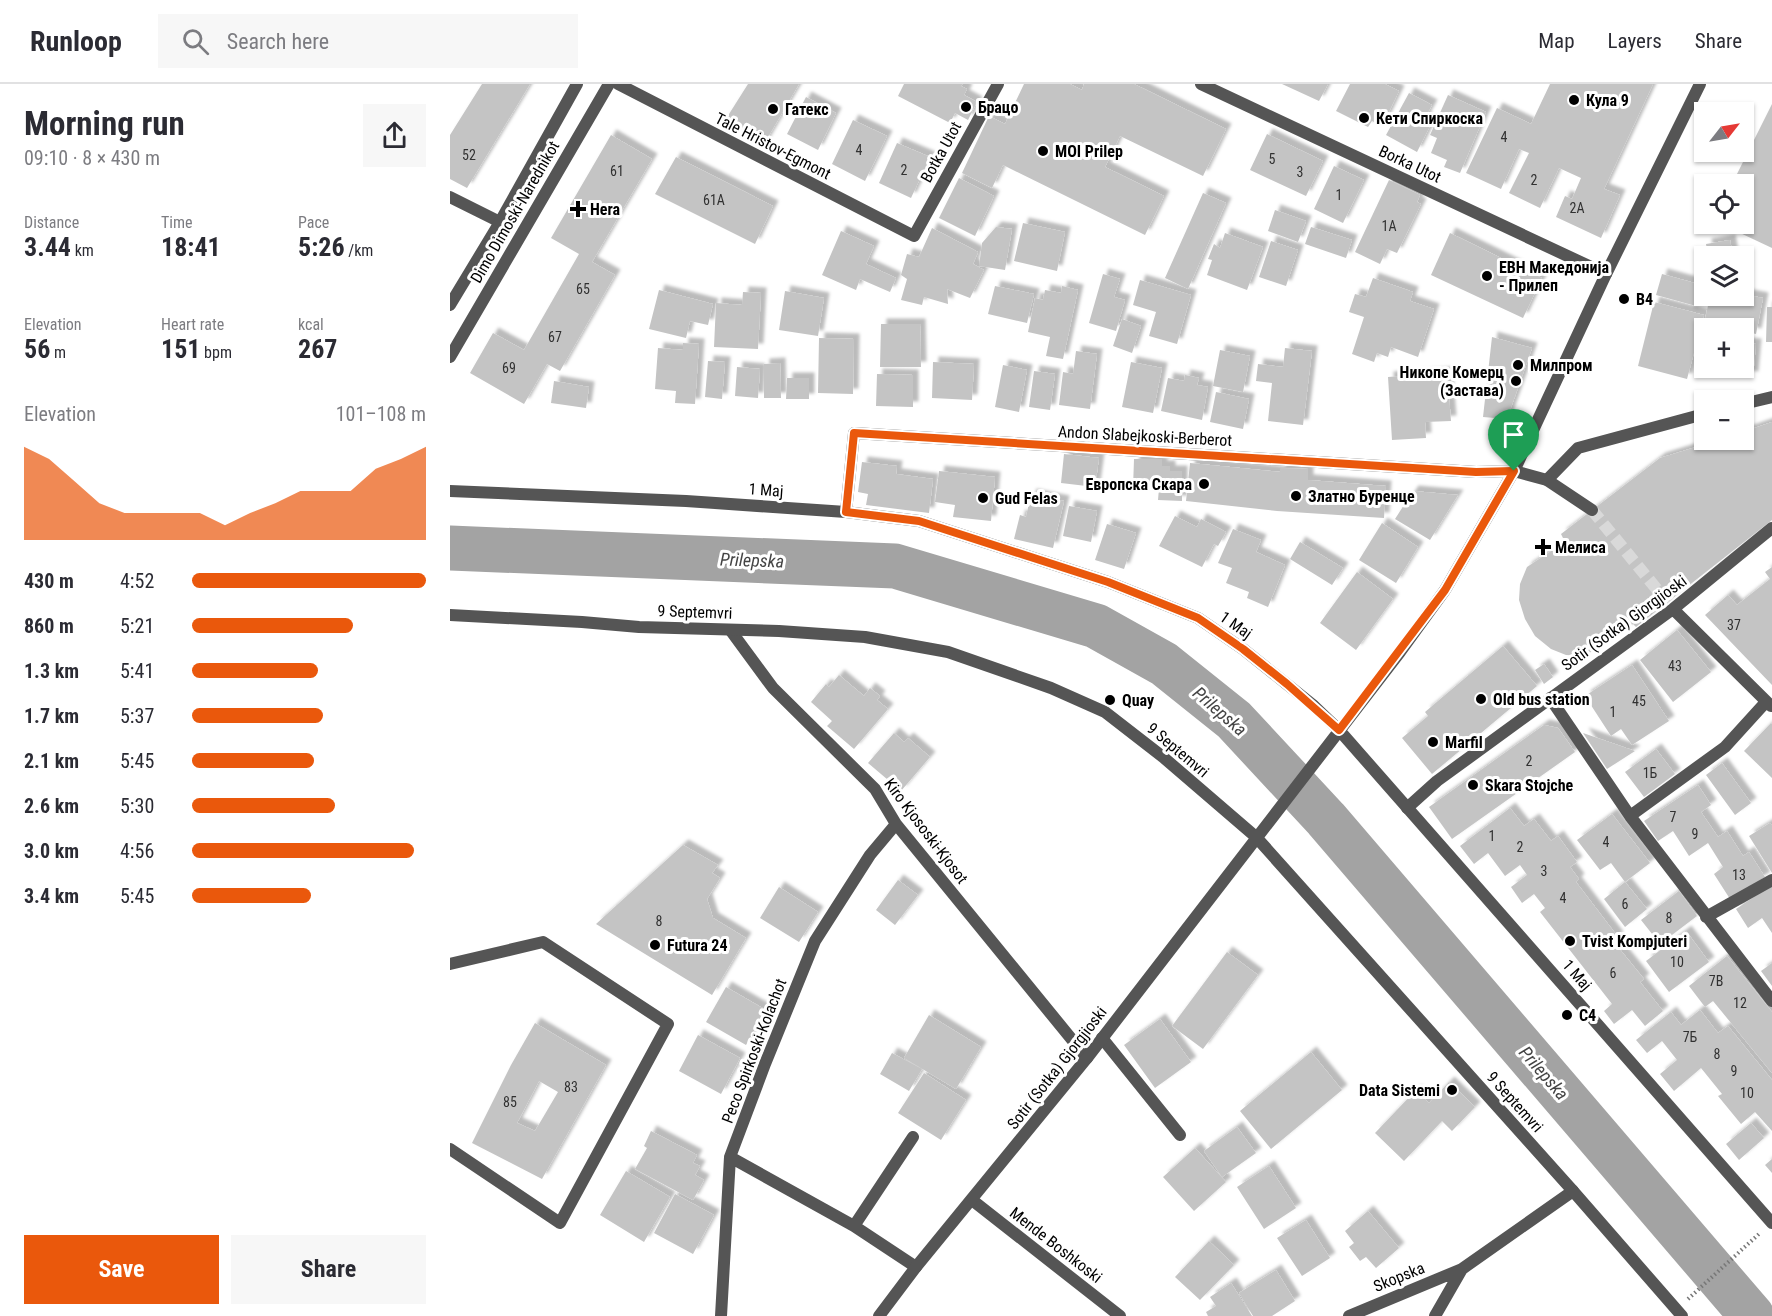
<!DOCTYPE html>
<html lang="en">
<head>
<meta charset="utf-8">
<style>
	:root { --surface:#fff; --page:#f7f7f7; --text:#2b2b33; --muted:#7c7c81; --line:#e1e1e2; --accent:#ea580c }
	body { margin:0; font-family:"Roboto Condensed",sans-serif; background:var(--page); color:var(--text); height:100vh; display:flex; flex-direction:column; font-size:22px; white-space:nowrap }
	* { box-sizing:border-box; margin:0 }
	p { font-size:20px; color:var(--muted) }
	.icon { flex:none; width:33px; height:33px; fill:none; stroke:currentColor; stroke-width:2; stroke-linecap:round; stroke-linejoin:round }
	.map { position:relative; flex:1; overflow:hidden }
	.details { display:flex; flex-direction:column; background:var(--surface); width:450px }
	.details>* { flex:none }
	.needle { width:39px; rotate:59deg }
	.fabs { position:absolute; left:1244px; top:18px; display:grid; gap:12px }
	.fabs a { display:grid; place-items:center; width:60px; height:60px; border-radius:0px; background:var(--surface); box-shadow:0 2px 4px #0004; font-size:30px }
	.pin { position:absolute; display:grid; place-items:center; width:51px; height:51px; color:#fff; margin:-62px -26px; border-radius:50% 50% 50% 0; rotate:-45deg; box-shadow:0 0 6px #0007 }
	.pin .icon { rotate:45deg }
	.round { display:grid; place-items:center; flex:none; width:63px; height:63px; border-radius:0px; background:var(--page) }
	.headline { display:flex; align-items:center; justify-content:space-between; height:102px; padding:0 24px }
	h1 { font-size:33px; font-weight:700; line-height:45px }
	.figures { display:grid; grid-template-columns:repeat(3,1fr); gap:9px; height:102px; padding:6px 24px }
	.figures div { display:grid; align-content:center }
	.figures b { font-size:26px; font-weight:700 }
	.figures small { font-size:16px; font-weight:400 }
	.figures p { font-size:16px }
	.chart { height:168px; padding:12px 24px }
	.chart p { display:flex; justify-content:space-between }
	.chart svg { width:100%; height:108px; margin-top:6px; fill:var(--accent); opacity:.7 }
	.button { display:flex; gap:12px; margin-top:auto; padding:12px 24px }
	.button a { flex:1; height:69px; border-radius:0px; background:var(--accent); color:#fff; font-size:24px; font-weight:700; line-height:69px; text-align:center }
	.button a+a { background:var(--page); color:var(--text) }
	ul { padding:0 24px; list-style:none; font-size:20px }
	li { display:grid; grid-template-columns:96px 72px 1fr; align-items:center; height:45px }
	li i { height:15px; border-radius:8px; background:var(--accent) }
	header { display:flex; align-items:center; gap:36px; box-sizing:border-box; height:84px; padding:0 30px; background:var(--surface); border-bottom:2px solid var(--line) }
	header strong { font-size:28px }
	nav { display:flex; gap:33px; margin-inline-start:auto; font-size:21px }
	.search { width:420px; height:54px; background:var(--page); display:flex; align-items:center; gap:15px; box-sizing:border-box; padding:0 21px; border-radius:0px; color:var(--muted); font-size:22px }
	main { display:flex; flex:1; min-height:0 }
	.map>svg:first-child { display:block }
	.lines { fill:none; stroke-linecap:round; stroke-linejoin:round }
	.river { stroke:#a3a3a3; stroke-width:45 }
	.building { fill:#c4c4c4; fill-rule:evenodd; filter:url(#shadow) }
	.minor-tunnel { stroke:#d9d9d9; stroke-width:12; stroke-dasharray:12 6; stroke-linecap:butt }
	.path { stroke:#777; stroke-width:4; stroke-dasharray:1.5 3; stroke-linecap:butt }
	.pedestrian { stroke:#555; stroke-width:12 }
	.minor { stroke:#555; stroke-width:12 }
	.tertiary { stroke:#555; stroke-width:12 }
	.route-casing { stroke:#fff; stroke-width:12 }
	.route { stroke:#ea580c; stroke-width:8 }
	.poi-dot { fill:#000; stroke:#fff; stroke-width:2 }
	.labels { text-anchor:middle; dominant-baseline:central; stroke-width:6; stroke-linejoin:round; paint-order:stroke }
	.number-label { font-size:14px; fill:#313131 }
	.poi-label { font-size:16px; font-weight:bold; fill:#000; stroke:#fff; text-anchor:start }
	.street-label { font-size:16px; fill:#000; stroke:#fff }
	.water-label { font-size:18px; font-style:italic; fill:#444; stroke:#fff }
</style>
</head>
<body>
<header>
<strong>Runloop</strong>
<div class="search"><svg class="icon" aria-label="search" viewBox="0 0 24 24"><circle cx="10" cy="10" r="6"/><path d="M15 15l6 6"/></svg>Search here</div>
<nav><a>Map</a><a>Layers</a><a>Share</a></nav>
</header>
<main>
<section class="details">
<div class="headline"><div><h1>Morning run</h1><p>09:10 · 8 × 430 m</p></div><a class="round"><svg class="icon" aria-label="share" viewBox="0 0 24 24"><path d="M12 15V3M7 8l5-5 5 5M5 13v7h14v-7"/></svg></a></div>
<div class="figures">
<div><p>Distance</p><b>3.44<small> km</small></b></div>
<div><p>Time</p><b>18:41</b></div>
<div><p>Pace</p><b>5:26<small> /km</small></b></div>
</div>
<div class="figures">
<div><p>Elevation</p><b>56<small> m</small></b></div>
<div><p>Heart rate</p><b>151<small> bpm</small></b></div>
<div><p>kcal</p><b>267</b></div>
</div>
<div class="chart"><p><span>Elevation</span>101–108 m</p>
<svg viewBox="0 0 160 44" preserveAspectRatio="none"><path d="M0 44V6L10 11L20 20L30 29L40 33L50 33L60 33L70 33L80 38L90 33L100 29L110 24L120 24L130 24L140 15L150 11L160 6V44z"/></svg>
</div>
<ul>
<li><b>430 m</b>4:52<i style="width:100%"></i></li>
<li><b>860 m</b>5:21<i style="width:69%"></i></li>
<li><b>1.3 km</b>5:41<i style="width:54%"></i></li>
<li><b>1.7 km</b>5:37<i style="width:56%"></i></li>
<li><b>2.1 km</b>5:45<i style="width:52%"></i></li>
<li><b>2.6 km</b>5:30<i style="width:61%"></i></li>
<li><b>3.0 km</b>4:56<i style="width:95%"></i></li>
<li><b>3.4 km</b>5:45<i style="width:51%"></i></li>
</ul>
<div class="button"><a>Save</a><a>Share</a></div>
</section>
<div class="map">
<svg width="1322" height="1232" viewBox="0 0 1322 1232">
	<defs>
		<filter id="shadow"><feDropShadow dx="5.5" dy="-5.5" stdDeviation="1.5" flood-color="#0004"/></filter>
	</defs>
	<rect width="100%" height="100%" fill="#fff"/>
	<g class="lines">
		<path class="river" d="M0,464L445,482L646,542L714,580L784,636L876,735L1302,1232"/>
	</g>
	<path class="building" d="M32,0H80L17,104L0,95V51Z
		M298,0H349L314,60L274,38Z
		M454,0H513L511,2L517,5L514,11L527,18L518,36L505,29L500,39L448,12Z
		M574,0H620L632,6L634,0H684L776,45L753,92L670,52L655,83L714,112L695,151L553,81L542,104L512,89L539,32L555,40Z
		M832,0H878L869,17Z
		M900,0H935L949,7L932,42L922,37L918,43L886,27Z
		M1100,0H1203L1154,105L1170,111L1151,154L1106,133L1115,112L1122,115L1131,94L1109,84L1090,124L1059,109L1079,69L1069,65L1051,105L1016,89L1047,24L1081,40Z
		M959,9L982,21L975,34L982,38L967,68L936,51Z
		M998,11L1036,28L1010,89L994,83L997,76L981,69L987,54L980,51Z
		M356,13L386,29L368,66L337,50Z
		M1322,20V164L1271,140H1293V100H1282Z
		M403,36L437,52L415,97L382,80Z
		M817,50L873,77L856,112L800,86Z
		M161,51L202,75L142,178L165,191L110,287L97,280L74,320L20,289L43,249L74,266L129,170L101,154Z
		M447,59L480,73L461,114L429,99Z
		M226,73L323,122L305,160L205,110Z
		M884,82L914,96L893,139L864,125Z
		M509,94L544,112L525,152L489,134Z
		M939,96L970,111L967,118L971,120L947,169L937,165L930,180L905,168Z
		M753,109L776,119L738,205L715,194Z
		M825,126L856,137L848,158L818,147Z
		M573,139L615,148L607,187L564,177Z
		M546,143L562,145L555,186L529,182L532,159Z
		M861,143L902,156L896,174L855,160Z
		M482,144L528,168L523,180L534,186L520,214L497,205L498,220L474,213L472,221L451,216L457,195L451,191L457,170L469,173Z
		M391,147L424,162L416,180L446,194L440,208L410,195L406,206L372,191Z
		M775,149L813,163L797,206L757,191L762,176L758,175L764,160L770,164Z
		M1000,149L1092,194L1073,234L981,191Z
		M1280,156L1283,172H1258L1256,160Z
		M821,157L848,166L836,202L809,193Z
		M653,190L670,195L664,213L675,216L666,247L639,239Z
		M1212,190L1252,201L1246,222L1206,211Z
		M923,194L963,208L960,217L984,225L968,273L941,263L938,273L927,269L924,278L902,270L914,233L899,228L905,210L916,213Z
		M690,196L741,211L727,260L699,252L706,228L683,221Z
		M545,202L584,210L577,239L538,230Z
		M612,202L628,206L613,275L596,272L600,253L578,248L585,214L593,216L595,206L611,209Z
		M209,206L263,220L258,241L240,237L236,254L199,245Z
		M335,207L374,214L368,252L329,246Z
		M293,208L311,209L308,265L264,263L266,219L292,221Z
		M1293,210L1313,214L1306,250L1293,247V244H1279L1254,240L1260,212H1293Z
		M1204,218L1254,231L1237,295L1188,282Z
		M1317,223H1322V258H1316Z
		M672,235L691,242L682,269L663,262Z
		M431,240H470L471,283H430Z
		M1042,253L1082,264L1057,335L1033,333Z
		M369,254L404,255L403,310L368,309Z
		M233,259L249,260L245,320L225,319L226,307L205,305L208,264L233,266Z
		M1293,259L1306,260L1303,293L1288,291V284H1293Z
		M835,264L862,267L853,341L818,337L822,299L806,297L808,280L833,283Z
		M770,266L800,272L793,308L763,302Z
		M626,267L647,270L640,325L609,321L613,288L623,290Z
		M258,277L275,278L272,315L255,313Z
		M483,278L524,280L522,316L482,314Z
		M681,278L712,284L703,329L672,323Z
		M330,279L331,314H314V280Z
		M553,281L577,286L569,328L545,323Z
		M287,283L310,285L308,314L285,312Z
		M584,287L605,290L600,326L579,323Z
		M997,288L1001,337L975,338L976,354L942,356L938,293Z
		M427,290L463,291V323L426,322Z
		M735,291L749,294L747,301L758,303L752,336L711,327L718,294L734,297Z
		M337,294H359V315H336Z
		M104,297L139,303L136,324L101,319Z
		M766,308L799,315L793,345L760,338Z
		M1322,338V436L1186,543L1183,540L1150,564L1132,572L1116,571L1101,565L1085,552L1075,535L1069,516L1070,500L1077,483L1115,458L1111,450L1210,374L1269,356H1293V348Z
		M614,370L649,374L645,403L611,399Z
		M684,375H712V382H720V387H732V417L708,416L709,404H683Z
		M412,378L447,382L446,390L483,395L479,429L416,421L418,410L408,408Z
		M740,379L830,388V384L858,385V396L936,402L934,434L827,427L736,417Z
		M489,387L545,393L541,437L503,433L505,421L485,418Z
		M963,407L1008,411L980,456L945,435Z
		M581,410L614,417L603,464L564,455L570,431L576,433Z
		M619,422L647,427L641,458L613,452Z
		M725,432L747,443L751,435L776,448L768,462L764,460L752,483L709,462Z
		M932,439L968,463L946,499L909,476Z
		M657,440L686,449L674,485L645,476Z
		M783,445L811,456L806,468L835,481L818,523L797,514L799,508L776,499L782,484L768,479Z
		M850,458L893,484L882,501L840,475Z
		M1322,483V601L1255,531L1278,511L1287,521L1320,495L1315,488Z
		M907,488L943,515L906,566L870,539Z
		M1227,546L1261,588L1223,618L1190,576Z
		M1053,562L1087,602L982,690L952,654L978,632L975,628Z
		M1094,580L1103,593L1094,600L1085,586Z
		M1182,581L1219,637L1182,661L1171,645L1161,652L1135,612Z
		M389,591L414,612L420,604L430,612L427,616L438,625L404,665L377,642L382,637L361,618L376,600L379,603Z
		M1321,639L1322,640V694L1294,667Z
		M1094,641L1108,644L1125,668L1002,755L979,723Z
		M444,649L454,658L458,654L480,673L451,707L418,679Z
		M1133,649L1185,667L1157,685Z
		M1206,665L1225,690L1194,713L1175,688Z
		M1272,679L1301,719L1285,731L1256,691Z
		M1248,701L1261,721L1251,728L1268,753L1277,747L1293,772L1299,768L1315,793L1280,815L1264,790L1273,783L1258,759L1239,772L1223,747L1208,757L1194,737Z
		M1060,724L1074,742L1084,735L1101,757L1108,752L1127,778L1120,783L1129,795L1126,798L1168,853L1163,857L1194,895L1190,898L1213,927L1195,942L1182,926L1164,940L1154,927L1162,920L1090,828L1095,824L1084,810L1072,819L1061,803L1077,791L1070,781L1055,792L1038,769L1024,780L1010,762Z
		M1162,730L1200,779L1175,798L1161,779L1150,786L1127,756Z
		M1320,739L1322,741V789L1299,752Z
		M233,761L268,781L262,789L270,794L257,815L263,834L296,854L262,911L146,840Z
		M448,796L468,811L445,841L426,826Z
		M1175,798L1197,825L1175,843L1154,815Z
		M1322,801V849L1312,834L1298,844L1286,825Z
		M329,803L368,828L349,858L310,834Z
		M1229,807L1247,832L1210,860L1191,836Z
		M1236,847L1259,878L1219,908L1196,877Z
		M777,868L808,891L753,965L722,942Z
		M1277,872L1322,928V989L1263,917L1255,923L1239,902Z
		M1322,879V902L1311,887Z
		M276,903L316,926L296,961L256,938Z
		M1250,926L1268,949L1278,942L1322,996V1047L1305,1028L1291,1040L1268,1012L1272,1010L1251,984L1224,1007L1210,990L1227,976L1212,957L1197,969L1186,956L1221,928L1231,941Z
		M479,931L531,963L506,1005L454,974Z
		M710,935L741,978L705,1004L674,961Z
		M85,939L156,981L92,1095L22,1059L61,981ZM89,997L108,1008L85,1047L67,1039Z
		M248,951L290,974L271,1010L229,987Z
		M861,968L892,1006L821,1065L790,1027Z
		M442,969L472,985L459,1007L430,990Z
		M474,989L516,1016L491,1056L448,1029Z
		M999,998L1025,1023L1002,1047L992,1037L954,1077L925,1049L966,1006L979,1019Z
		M1301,1039L1314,1054L1289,1076L1276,1060Z
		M787,1043L806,1069L772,1093L754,1067Z
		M201,1047L247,1071L243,1079L250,1082L245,1091L254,1096L243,1116L185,1085L197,1064L194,1062Z
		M745,1064L776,1098L744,1127L713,1093Z
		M1322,1075V1089L1315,1081Z
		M819,1082L846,1124L814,1145L787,1103Z
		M176,1087L220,1113L194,1158L150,1131Z
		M225,1110L264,1131L243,1170L204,1149Z
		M918,1127L949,1164L926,1184L916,1173L910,1177L899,1163L904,1159L895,1147Z
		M856,1136L880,1174L852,1192L827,1154Z
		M759,1157L784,1181L750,1216L725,1193Z
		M826,1186L845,1217L822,1232H803L789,1209Z
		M781,1199L802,1232H758L756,1228L766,1222L760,1213Z"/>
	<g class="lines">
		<path class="minor-tunnel" d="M1142,426L1223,525"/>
		<path class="path" d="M1238,1215L1310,1149"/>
		<path class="pedestrian" d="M1293,320L1322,313
			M1097,396L1128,364L1254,330"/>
		<path class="minor" d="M168,0L464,152L548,0
			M751,0L1156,190
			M0,113L50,138
			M396,428L404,349L1026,388L1064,387L1097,396L1142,426
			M1223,525L1321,622
			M281,547L323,604L425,705L446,740L637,974
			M1100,614L1180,732L1322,917
			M957,724L987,697L1223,525L1322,444
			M1180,732L1275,663L1315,619
			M1256,833L1322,796
			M0,880L93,858L218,940L110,1139L0,1065
			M652,954L730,1051
			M280,1073L404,1142L466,1183
			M522,1116L670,1232
			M404,1142L463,1053
			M271,1232L280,1073L315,980L365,857L420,771L446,740
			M899,1232L1012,1185
			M985,1232L1012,1185L1123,1107"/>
		<path class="tertiary" d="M0,221L50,138L127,0
			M0,273L159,0
			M0,407L236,417L396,428L469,437L658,498L748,534L793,565L864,622L889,646L1322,1139
			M0,531L132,538L189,543L329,547L415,553L498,568L601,604L655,628L713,673L806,753L1123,1107L1232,1232
			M429,1232L466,1183L637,974L950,568L995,506L1064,387L1156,190L1250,0"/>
	</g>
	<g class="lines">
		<defs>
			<path id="route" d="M404,349L1026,388L1064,387L995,506L889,646L837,600L793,565L748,534L658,498L469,437L396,428Z"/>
		</defs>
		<use href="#route" class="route-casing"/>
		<use href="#route" class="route"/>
	</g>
	<g class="poi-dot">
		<circle cx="1124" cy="16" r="6"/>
		<circle cx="516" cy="23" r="6"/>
		<circle cx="323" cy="25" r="6"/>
		<circle cx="914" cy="34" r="6"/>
		<circle cx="593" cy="67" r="6"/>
		<path d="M125 116h6v6h6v6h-6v6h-6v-6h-6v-6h6z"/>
		<circle cx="1037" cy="192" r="6"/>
		<circle cx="1174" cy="215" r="6"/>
		<circle cx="1068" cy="281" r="6"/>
		<circle cx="1066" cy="297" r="6"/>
		<circle cx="754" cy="400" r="6"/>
		<circle cx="846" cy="412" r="6"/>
		<circle cx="533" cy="414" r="6"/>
		<path d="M1090 454h6v6h6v6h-6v6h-6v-6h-6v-6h6z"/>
		<circle cx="1031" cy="615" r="6"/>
		<circle cx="660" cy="616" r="6"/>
		<circle cx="983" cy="658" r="6"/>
		<circle cx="1023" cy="701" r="6"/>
		<circle cx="1120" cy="857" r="6"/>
		<circle cx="205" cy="861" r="6"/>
		<circle cx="1117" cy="931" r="6"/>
		<circle cx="1002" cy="1006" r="6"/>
	</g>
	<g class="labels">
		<g class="number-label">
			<text x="1054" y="53">4</text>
			<text x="409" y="66">4</text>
			<text x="19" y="71">52</text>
			<text x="822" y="75">5</text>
			<text x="454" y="86">2</text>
			<text x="167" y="87">61</text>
			<text x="850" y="88">3</text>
			<text x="1084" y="96">2</text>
			<text x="889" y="111">1</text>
			<text x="264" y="116">61А</text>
			<text x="1127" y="124">2А</text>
			<text x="939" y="142">1А</text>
			<text x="133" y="205">65</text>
			<text x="105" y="253">67</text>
			<text x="59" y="284">69</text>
			<text x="1284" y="541">37</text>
			<text x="1225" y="582">43</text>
			<text x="1189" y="617">45</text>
			<text x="1163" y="628">1</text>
			<text x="1079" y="677">2</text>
			<text x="1200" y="689">1Б</text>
			<text x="1223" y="733">7</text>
			<text x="1245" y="750">9</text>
			<text x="1042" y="752">1</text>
			<text x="1156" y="758">4</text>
			<text x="1070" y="763">2</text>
			<text x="1094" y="787">3</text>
			<text x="1289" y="791">13</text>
			<text x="1113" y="814">4</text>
			<text x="1175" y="820">6</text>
			<text x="1219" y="834">8</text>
			<text x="209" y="837">8</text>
			<text x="1227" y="878">10</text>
			<text x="1163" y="889">6</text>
			<text x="1266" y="897">7В</text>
			<text x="1290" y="919">12</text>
			<text x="1240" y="953">7Б</text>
			<text x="1267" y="970">8</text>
			<text x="1284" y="987">9</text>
			<text x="121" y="1003">83</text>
			<text x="1297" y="1009">10</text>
			<text x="60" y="1018">85</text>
		</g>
		<g class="poi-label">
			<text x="1136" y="16">Кула 9</text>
			<text x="528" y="23">Брацо</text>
			<text x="335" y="25">Гатекс</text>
			<text x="926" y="34">Кети Спиркоска</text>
			<text x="605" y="67">MOI Prilep</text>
			<text x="140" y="125">Hera</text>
			<text x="1049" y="183">ЕВН Македонија<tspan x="1049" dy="18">- Прилеп</tspan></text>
			<text x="1186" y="215">B4</text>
			<text x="1080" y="281">Милпром</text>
			<text x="1054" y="288" text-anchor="end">Никопе Комерц<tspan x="1054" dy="18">(Застава)</tspan></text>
			<text x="742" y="400" text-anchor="end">Европска Скара</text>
			<text x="858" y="412">Златно Буренце</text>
			<text x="545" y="414">Gud Felas</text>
			<text x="1105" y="463">Мелиса</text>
			<text x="1043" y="615">Old bus station</text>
			<text x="672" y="616">Quay</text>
			<text x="995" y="658">Marfil</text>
			<text x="1035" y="701">Skara Stojche</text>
			<text x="1132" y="857">Tvist Kompjuteri</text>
			<text x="217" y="861">Futura 24</text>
			<text x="1129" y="931">C4</text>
			<text x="990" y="1006" text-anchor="end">Data Sistemi</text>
		</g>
		<g class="street-label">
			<text transform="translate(323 62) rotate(27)">Tale Hristov-Egmont</text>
			<text transform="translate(491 68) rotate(-61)">Botka Utot</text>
			<text transform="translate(960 80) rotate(25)">Borka Utot</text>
			<text transform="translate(65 128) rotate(-60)">Dimo Dimoski-Narednikot</text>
			<text transform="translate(695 352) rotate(3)">Andon Slabejkoski-Berberot</text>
			<text transform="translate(316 406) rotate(4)">1 Maj</text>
			<text transform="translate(245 528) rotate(2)">9 Septemvri</text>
			<text transform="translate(1174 539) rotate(-36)">Sotir (Sotka) Gjorgjioski</text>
			<text transform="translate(786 541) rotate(35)">1 Maj</text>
			<text transform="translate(728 666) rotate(40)">9 Septemvri</text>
			<text transform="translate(476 747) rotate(53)">Kiro Kjososki-Kjosot</text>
			<text transform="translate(1127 891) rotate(49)">1 Maj</text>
			<text transform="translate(304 967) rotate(-69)">Peco Spirkoski-Kolachot</text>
			<text transform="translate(607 984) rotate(-52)">Sotir (Sotka) Gjorgjioski</text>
			<text transform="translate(1065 1018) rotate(48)">9 Septemvri</text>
			<text transform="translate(606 1161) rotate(38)">Mende Boshkoski</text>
			<text transform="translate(949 1193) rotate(-22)">Skopska</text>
		</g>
		<g class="water-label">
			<text transform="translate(302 476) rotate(2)">Prilepska</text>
			<text transform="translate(770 627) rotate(41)">Prilepska</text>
			<text transform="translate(1094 989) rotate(49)">Prilepska</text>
		</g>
	</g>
</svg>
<div class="fabs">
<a><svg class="needle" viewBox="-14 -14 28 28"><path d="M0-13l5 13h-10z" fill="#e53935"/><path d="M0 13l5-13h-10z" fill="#7c7c81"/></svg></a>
<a><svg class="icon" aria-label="locate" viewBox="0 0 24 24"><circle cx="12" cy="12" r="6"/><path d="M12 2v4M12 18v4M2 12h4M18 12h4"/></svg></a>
<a><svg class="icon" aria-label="layers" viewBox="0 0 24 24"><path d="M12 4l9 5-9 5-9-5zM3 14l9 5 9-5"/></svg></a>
<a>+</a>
<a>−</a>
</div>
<div class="pin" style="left:1064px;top:387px;background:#1e9e55"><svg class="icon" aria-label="arrive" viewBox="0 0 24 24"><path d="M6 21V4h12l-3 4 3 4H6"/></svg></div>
</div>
</main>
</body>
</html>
